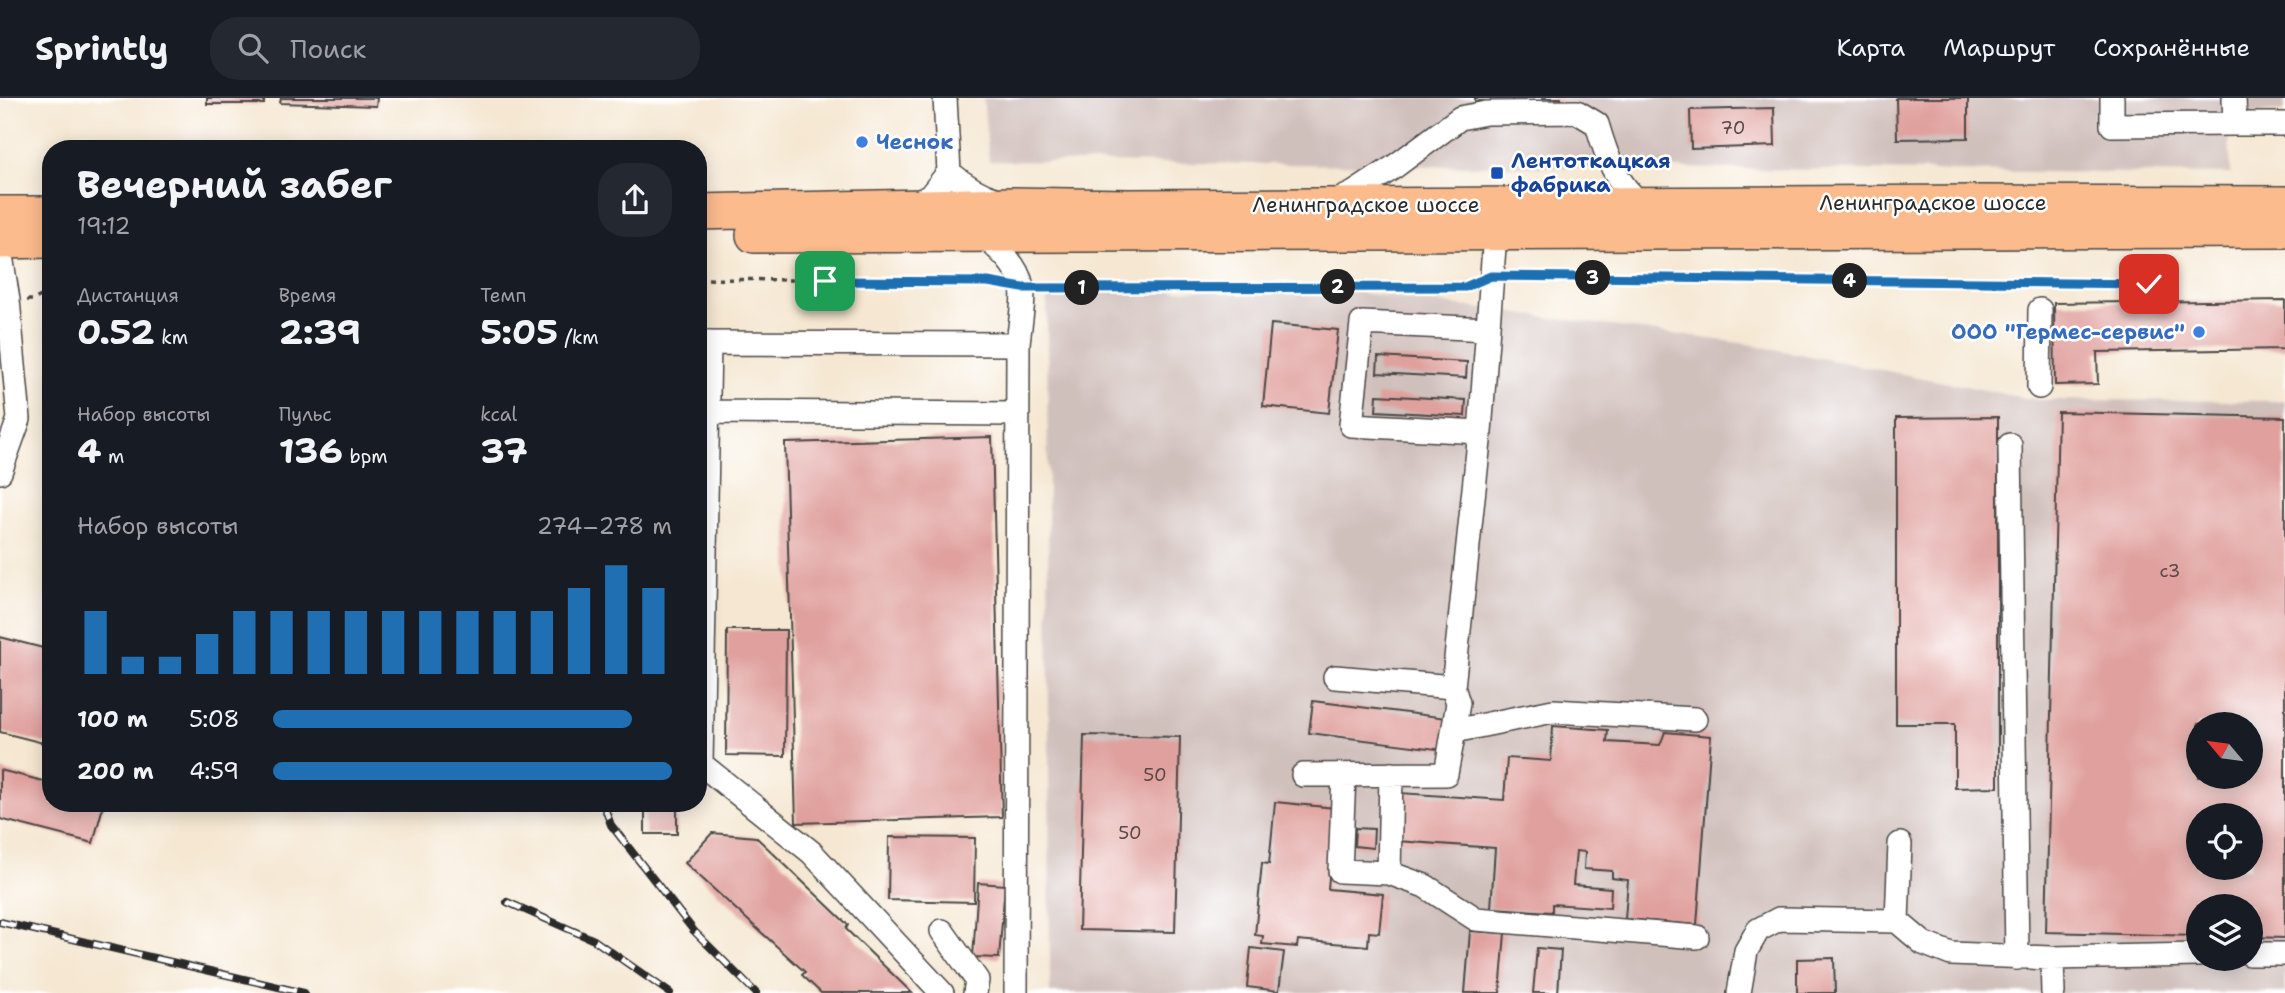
<!DOCTYPE html>
<html lang="ru">
<head>
<meta charset="utf-8">
<style>
	:root { --surface:#171b24; --page:#242831; --text:#f1f3f6; --muted:#9ea1a6; --line:#363941; --accent:#1f6fb2 }
	body { margin:0; font-family:"Shantell Sans",sans-serif; background:var(--page); color:var(--text); height:100vh; display:flex; flex-direction:column; font-size:26px; white-space:nowrap }
	* { box-sizing:border-box; margin:0 }
	p { font-size:23px; color:var(--muted) }
	.icon { flex:none; width:38px; height:38px; fill:none; stroke:currentColor; stroke-width:2; stroke-linecap:round; stroke-linejoin:round }
	.map { position:relative; flex:1; overflow:hidden }
	.drawer { position:absolute; left:42px; top:42px; width:665px; height:672px; display:flex; flex-direction:column; background:var(--surface); border-radius:28px; box-shadow:0 4px 18px #0003 }
	.drawer>* { flex:none }
	.needle { width:46px; rotate:299deg }
	.buttons { position:absolute; left:2186px; top:614px; display:grid; gap:14px }
	.buttons a { display:grid; place-items:center; width:77px; height:77px; border-radius:50%; background:var(--surface); box-shadow:0 4px 18px #0003; font-size:35px }
	.pin { position:absolute; display:grid; place-items:center; width:60px; height:60px; color:#fff; margin:-30px; border-radius:14px; box-shadow:0 4px 10px #0006 }
	.km { position:absolute; width:35px; height:35px; margin:-18px; border-radius:50%; background:#222; color:#fff; font-size:19px; line-height:35px; text-align:center }
	.round { display:grid; place-items:center; flex:none; width:74px; height:74px; border-radius:28px; background:var(--page) }
	.summary { display:flex; align-items:center; justify-content:space-between; height:119px; padding:0 35px }
	h1 { font-size:38px; font-weight:700; line-height:52px }
	.stats { display:grid; grid-template-columns:repeat(3,1fr); gap:10px; height:119px; padding:7px 35px }
	.stats div { display:grid; align-content:center }
	.stats b { font-size:35px; font-weight:700 }
	.stats small { font-size:19px; font-weight:400 }
	.stats p { font-size:19px }
	.chart { height:196px; padding:14px 35px }
	.chart p { display:flex; justify-content:space-between }
	.chart svg { width:100%; height:126px; margin-top:7px; stroke:var(--accent); stroke-width:6 }
	ul { padding:0 35px; list-style:none; font-size:23px }
	li { display:grid; grid-template-columns:112px 84px 1fr; align-items:center; height:52px }
	li i { height:18px; border-radius:9px; background:var(--accent) }
	header { display:flex; align-items:center; gap:42px; box-sizing:border-box; height:98px; padding:0 35px; background:var(--surface); border-bottom:2px solid var(--line) }
	header strong { font-size:33px }
	nav { display:flex; gap:38px; margin-inline-start:auto; font-size:24px }
	.search { width:490px; height:63px; background:var(--page); display:flex; align-items:center; gap:18px; box-sizing:border-box; padding:0 24px; border-radius:28px; color:var(--muted); font-size:26px }
	.map>svg:first-child { display:block }
	.industrial { fill:#d0c0bc; fill-rule:evenodd }
	.building { fill:#e0a19e; fill-rule:evenodd }
	.lines { fill:none; stroke-linecap:round; stroke-linejoin:round }
	.minor-casing { stroke:#494744; stroke-width:26 }
	.highway-casing { stroke:#494744; stroke-width:38 }
	.path { stroke:#494744; stroke-width:3.5; stroke-dasharray:5 5; stroke-linecap:butt }
	.minor { stroke:#fff; stroke-width:23 }
	.highway { stroke:#fbbb8d; stroke-width:35 }
	.rail-casing { stroke:#2b2b2b; stroke-width:8 }
	.rail { stroke:#fff; stroke-width:5; stroke-dasharray:16; stroke-linecap:butt }
	.route-casing { stroke:#fff; stroke-width:14 }
	.route { stroke:#1f6fb2; stroke-width:9 }
	.shop-dot { fill:#3f7fe0; stroke:#fff; stroke-width:2.5 }
	.transit-dot { fill:#1a4fb4; stroke:#fff; stroke-width:2.5 }
	.labels { text-anchor:middle; dominant-baseline:central; stroke-width:5; stroke-linejoin:round; paint-order:stroke }
	.number-label { font-size:18px; fill:#584848 }
	.shop-label { font-size:21px; font-weight:bold; fill:#366cbe; stroke:#fff; text-anchor:start }
	.transit-label { font-size:21px; font-weight:bold; fill:#164399; stroke:#fff; text-anchor:start }
	.street-label { font-size:21px; fill:#2b2b2b; stroke:#fff }
</style>
</head>
<body>
<header>
<strong>Sprintly</strong>
<div class="search"><svg class="icon" aria-label="search" viewBox="0 0 24 24"><circle cx="10" cy="10" r="6"/><path d="M15 15l6 6"/></svg>Поиск</div>
<nav><a>Карта</a><a>Маршрут</a><a>Сохранённые</a></nav>
</header>
<div class="map">
<svg width="2285" height="895" viewBox="0 0 2285 895">
	<rect width="100%" height="100%" fill="#fff"/>
	<filter id="ink" filterUnits="userSpaceOnUse"><feTurbulence type="fractalNoise" baseFrequency=".0143" numOctaves="2"/><feDisplacementMap in="SourceGraphic" scale="14" xChannelSelector="R" yChannelSelector="G"/><feConvolveMatrix kernelMatrix="1 2 1 2 8 2 1 2 1" color-interpolation-filters="sRGB"/></filter>
	<filter id="wash" filterUnits="userSpaceOnUse"><feTurbulence type="fractalNoise" baseFrequency=".00686" numOctaves="4" result="noise"/><feDisplacementMap in="SourceGraphic" scale="28" xChannelSelector="R" yChannelSelector="G"/><feGaussianBlur stdDeviation="1.57" result="paint"/><feColorMatrix in="noise" values="0 0 0 0 0 0 0 0 0 0 0 0 0 0 0 0 0 1.4 0 .05"/><feComposite in="paint" operator="in"/></filter>
	<g filter="url(#wash)">
		<rect width="100%" height="100%" fill="#f5e7d1"/>
		<path class="industrial" d="M983,0H2285V13L2228,17L2231,76L989,63Z
			M1332,191L1748,246L2037,302L2285,303V895H1050L1047,194ZM2198,626H2250V679H2198ZM2198,718H2250V770H2198ZM2198,808H2250V861H2198Z"/>
		<g id="blocks">
			<path class="building" d="M207,0H264V6H207Z
				M281,0H377L376,8L280,5Z
				M1475,0H1512V3H1475Z
				M1542,0H1561V16H1542Z
				M1896,0H1968V40L1897,41Z
				M1774,10L1775,48L1691,51L1690,12Z
				M2285,202V251L2097,254L2098,286L2055,287L2054,205Z
				M1271,226L1338,232L1329,315L1263,308Z
				M1378,259L1467,264L1466,280L1377,275Z
				M1377,297L1466,302L1465,318L1376,313Z
				M2058,314L2285,319V840L2250,839V808H2198V838L2046,834ZM2198,626H2250V679H2198ZM2198,718H2250V770H2198Z
				M1998,319V689L1955,690V626H1896V320Z
				M992,339L1002,719L796,725L785,345Z
				M727,532H786L785,658L726,657Z
				M0,539L51,552V647L0,634Z
				M1313,603L1447,620L1444,652L1309,635Z
				M1553,628L1608,632L1607,644L1660,647L1665,634L1711,638L1697,827L1625,821L1628,782L1612,780V773L1584,771L1585,754L1576,753L1573,787L1611,790L1610,810L1552,806V814L1491,810L1495,750L1397,743L1400,695L1504,702L1507,660L1551,663Z
				M1084,637L1180,639L1175,834L1079,832Z
				M0,672L51,685V705H104L93,745L0,721Z
				M1275,704L1335,710L1328,791L1383,796L1379,835L1369,834L1368,848L1298,842L1297,849L1262,846L1263,838L1255,837L1262,765L1269,766Z
				M645,705H677V736H645Z
				M1355,730L1374,731L1373,750L1354,748Z
				M712,735L756,739L848,827L846,831L912,895H821L802,877L805,874L685,765Z
				M889,739L975,740L974,804L888,802Z
				M978,785L1005,787L999,860L973,859Z
				M1470,833L1505,835L1500,895H1465Z
				M1251,850L1284,854L1279,893L1247,889Z
				M1537,850L1561,852L1558,895H1533Z
				M1834,860L1835,895H1797V861Z"/>
		</g>
	</g>
	<g filter="url(#ink)">
		<use href="#blocks" fill-opacity="0" stroke="#494744" stroke-width="2"/>
		<g class="lines">
			<defs>
				<path id="minor" d="M2112,0V27L2235,26
					M2234,0L2235,26H2285
					M949,74C964,87 978,96 997,102
					M1333,105L1354,95L1394,69L1460,20L1486,15L1577,14L1597,26C1606,57 1616,87 1643,107
					M911,108L930,98L949,74L945,0
					M981,136C998,150 1018,167 1022,189C1025,201 1019,232 1018,246L1016,895
					M0,151L8,202L19,321L0,374
					M698,245L1018,246
					M709,245L701,666L811,754L942,895
					M2039,289L2040,212
					M708,314L1017,316
					M1480,334L1351,327L1362,225L1488,231
					M2010,347L2017,860
					M1335,579L1453,589
					M1446,676L1458,605L1453,589L1480,334L1496,123
					M1303,677L1446,676L1454,633L1553,613L1695,621
					M1344,677L1340,773L1389,775L1391,676
					M1389,775L1425,788L1476,821L1697,839
					M1897,823L1900,746
					M942,833L977,882L975,895
					M2250,856H2285
					M2052,860L2053,895
					M1739,895L1746,853L1758,832L1779,821L1897,823L1923,845L1951,856L2052,860L2198,857"/>
				<path id="highway" d="M698,114L1013,107L1128,109L1980,105L2285,106
					M0,116H51
					M754,137L2285,132
					M0,143L51,142"/>
			</defs>
			<use href="#minor" class="minor-casing"/>
			<use href="#highway" class="highway-casing"/>
			<path class="path" d="M1512,179L2149,186L2173,170
				M698,181L988,184L1002,187
				M1041,190L1465,189L1474,185
				M27,202H33L51,193"/>
			<use href="#minor" class="minor"/>
			<use href="#highway" class="highway"/>
			<defs>
				<path id="rail" d="M603,705L611,727L694,833L756,895
					M507,804L594,842L670,895
					M0,824L304,895"/>
			</defs>
			<use href="#rail" class="rail-casing"/>
			<use href="#rail" class="rail"/>
		</g>
	</g>
	<g class="lines" filter="url(#ink)">
		<defs>
			<path id="route" d="M825,183L988,184L1023,190L1465,189L1491,178L2149,186"/>
		</defs>
		<use href="#route" class="route-casing"/>
		<use href="#route" class="route"/>
	</g>
	<g class="shop-dot">
		<circle cx="862" cy="44" r="7"/>
		<circle cx="2199" cy="234" r="7"/>
	</g>
	<rect class="transit-dot" x="1490" y="68" width="14" height="14" rx="3.5"/>
	<g class="labels">
		<g class="number-label">
			<text x="1733" y="30">70</text>
			<text x="2170" y="473">с3</text>
			<text x="1155" y="677">50</text>
			<text x="1130" y="735">50</text>
		</g>
		<g class="shop-label">
			<text x="876" y="44">Чеснок</text>
			<text x="2185" y="234" text-anchor="end">ООО "Гермес-сервис"</text>
		</g>
		<g class="transit-label">
			<text x="1511" y="63">Лентоткацкая<tspan x="1511" dy="24">фабрика</tspan></text>
		</g>
		<g class="street-label">
			<text x="1933" y="105">Ленинградское шоссе</text>
			<text x="1366" y="107">Ленинградское шоссе</text>
		</g>
	</g>
</svg>
<div class="buttons">
<a><svg class="needle" viewBox="-14 -14 28 28"><path d="M0-13l5 13h-10z" fill="#e53935"/><path d="M0 13l5-13h-10z" fill="#9ea1a6"/></svg></a>
<a><svg class="icon" aria-label="locate" viewBox="0 0 24 24"><circle cx="12" cy="12" r="6"/><path d="M12 2v4M12 18v4M2 12h4M18 12h4"/></svg></a>
<a><svg class="icon" aria-label="layers" viewBox="0 0 24 24"><path d="M12 4l9 5-9 5-9-5zM3 14l9 5 9-5"/></svg></a>
</div>
<div class="pin" style="left:825px;top:183px;background:#1e9e55"><svg class="icon" aria-label="arrive" viewBox="0 0 24 24"><path d="M6 21V4h12l-3 4 3 4H6"/></svg></div>
<div class="pin" style="left:2149px;top:186px;background:#d93025"><svg class="icon" aria-label="check" viewBox="0 0 24 24"><path d="M5 12l5 5 9-10"/></svg></div>
<b class="km" style="left:1082px;top:190px">1</b>
<b class="km" style="left:1338px;top:189px">2</b>
<b class="km" style="left:1593px;top:180px">3</b>
<b class="km" style="left:1850px;top:183px">4</b>
<section class="drawer">
<div class="summary"><div><h1>Вечерний забег</h1><p>19:12</p></div><a class="round"><svg class="icon" aria-label="share" viewBox="0 0 24 24"><path d="M12 15V3M7 8l5-5 5 5M5 13v7h14v-7"/></svg></a></div>
<div class="stats">
<div><p>Дистанция</p><b>0.52<small> km</small></b></div>
<div><p>Время</p><b>2:39</b></div>
<div><p>Темп</p><b>5:05<small> /km</small></b></div>
</div>
<div class="stats">
<div><p>Набор высоты</p><b>4<small> m</small></b></div>
<div><p>Пульс</p><b>136<small> bpm</small></b></div>
<div><p>kcal</p><b>37</b></div>
</div>
<div class="chart"><p><span>Набор высоты</span>274–278 m</p>
<svg viewBox="0 0 160 44" preserveAspectRatio="none"><path d="M5 44V22M15 44V38M25 44V38M35 44V30M45 44V22M55 44V22M65 44V22M75 44V22M85 44V22M95 44V22M105 44V22M115 44V22M125 44V22M135 44V14M145 44V6M155 44V14"/></svg>
</div>
<ul>
<li><b>100 m</b>5:08<i style="width:90%"></i></li>
<li><b>200 m</b>4:59<i style="width:100%"></i></li>
</ul>
</section>
</div>
</body>
</html>
